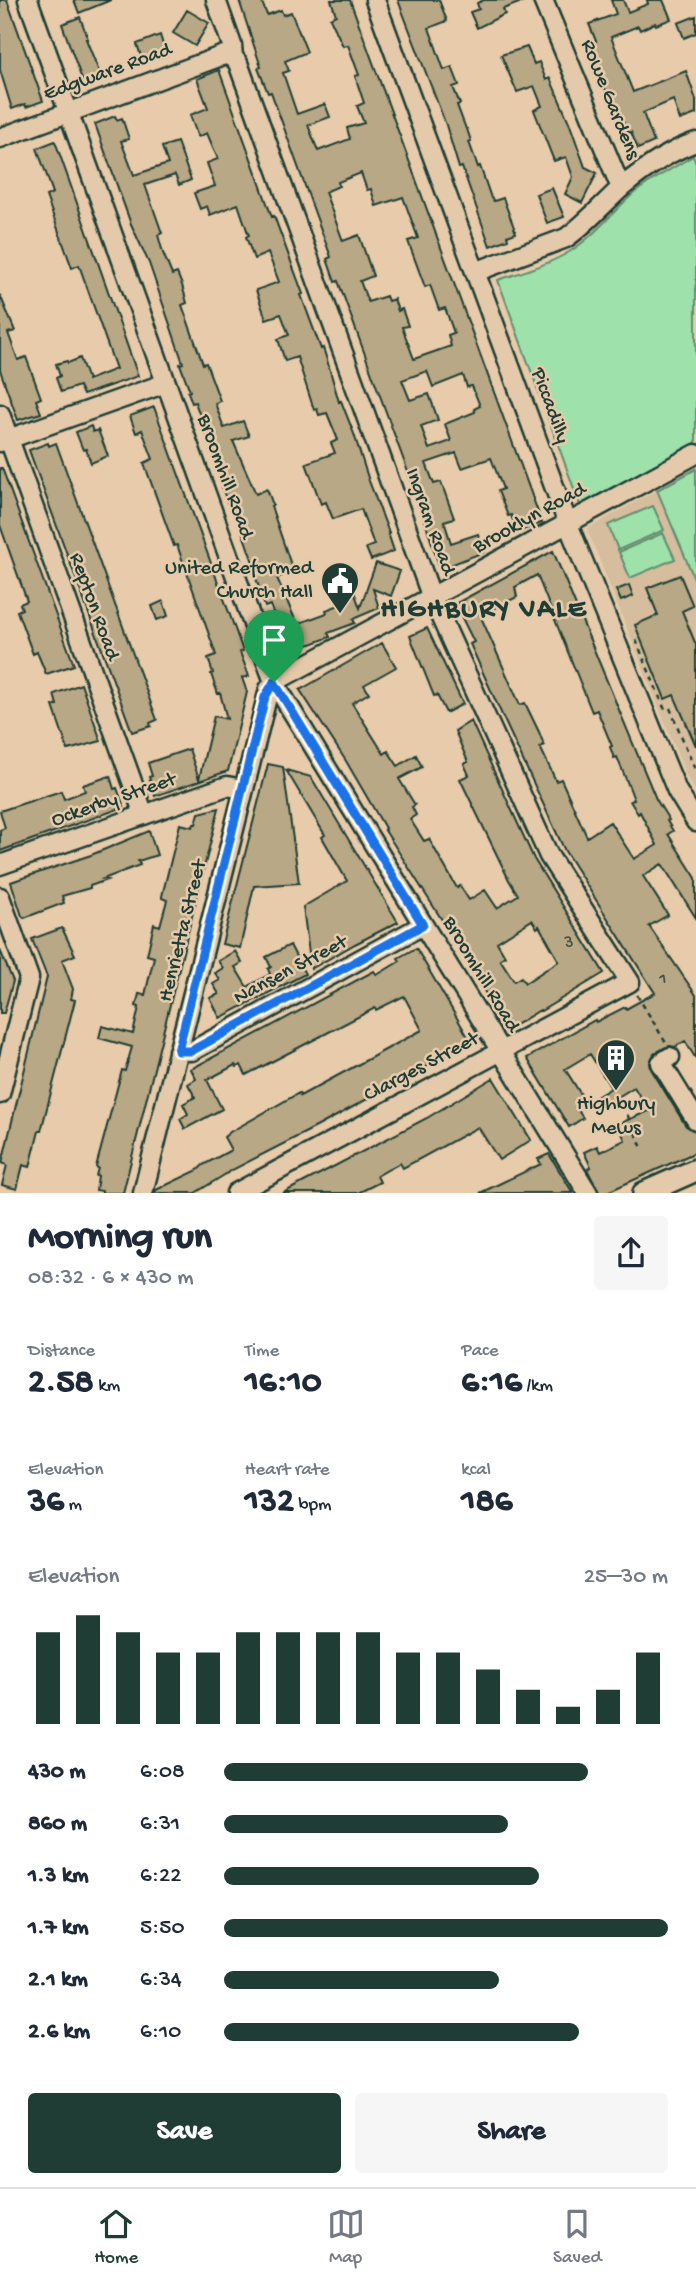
<!DOCTYPE html>
<html lang="en">
<head>
<meta charset="utf-8">
<style>
	:root { --surface:#fff; --page:#f6f6f7; --text:#1f2937; --muted:#747a83; --line:#e0e1e3; --accent:#1f3d34 }
	body { margin:0; font-family:"Gochi Hand",sans-serif; background:var(--page); color:var(--text); height:100vh; display:flex; flex-direction:column; font-size:26px; white-space:nowrap }
	* { box-sizing:border-box; margin:0 }
	p { font-size:23px; color:var(--muted) }
	.icon { flex:none; width:38px; height:38px; fill:none; stroke:currentColor; stroke-width:2; stroke-linecap:round; stroke-linejoin:round }
	.map { position:relative; height:1193px; overflow:hidden }
	.panel { display:flex; flex-direction:column; background:var(--surface); flex:1 }
	.panel>* { flex:none }
	.pin { position:absolute; display:grid; place-items:center; width:60px; height:60px; color:#fff; margin:-72px -30px; border-radius:50% 50% 50% 0; rotate:-45deg; box-shadow:0 0 7px #0007 }
	.pin .icon { rotate:45deg }
	.round { display:grid; place-items:center; flex:none; width:74px; height:74px; border-radius:7px; background:var(--page) }
	.head { display:flex; align-items:center; justify-content:space-between; height:119px; padding:0 28px }
	h1 { font-size:38px; font-weight:700; line-height:52px }
	.figures { display:grid; grid-template-columns:repeat(3,1fr); gap:10px; height:119px; padding:7px 28px }
	.figures div { display:grid; align-content:center }
	.figures b { font-size:35px; font-weight:700 }
	.figures small { font-size:19px; font-weight:400 }
	.figures p { font-size:19px }
	.chart { height:196px; padding:14px 28px }
	.chart p { display:flex; justify-content:space-between }
	.chart svg { width:100%; height:126px; margin-top:7px; stroke:var(--accent); stroke-width:6 }
	.button { display:flex; gap:14px; margin-top:auto; padding:14px 28px }
	.button a { flex:1; height:80px; border-radius:7px; background:var(--accent); color:#fff; font-size:28px; font-weight:700; line-height:80px; text-align:center }
	.button a+a { background:var(--page); color:var(--text) }
	ul { padding:0 28px; list-style:none; font-size:23px }
	li { display:grid; grid-template-columns:112px 84px 1fr; align-items:center; height:52px }
	li i { height:18px; border-radius:9px; background:var(--accent) }
	.dock { display:flex; justify-content:space-around; align-items:center; height:98px; border-top:2px solid var(--line); background:var(--surface); font-size:19px; color:var(--muted) }
	.dock a { display:grid; justify-items:center; gap:4px }
	.dock .selected { color:var(--accent) }
	.map>svg:first-child { display:block }
	.built { fill:#d5bd9d }
	.green { fill:#9ee1ab; stroke:#5e8f70; stroke-width:2 }
	.building { fill:#b8a885; stroke:#1f3d34; stroke-width:2; fill-rule:evenodd }
	.lines { fill:none; stroke-linecap:round; stroke-linejoin:round }
	.minor-casing { stroke:#1f3d34; stroke-width:23 }
	.major-casing { stroke:#1f3d34; stroke-width:26 }
	.path { stroke:#1f3d34; stroke-width:2.5; stroke-dasharray:5 5; stroke-linecap:butt }
	.minor { stroke:#e4caab; stroke-width:18 }
	.major { stroke:#e4caab; stroke-width:21 }
	.route-casing { stroke:#fff; stroke-width:14 }
	.route { stroke:#1a73e8; stroke-width:9 }
	.labels { text-anchor:middle; dominant-baseline:central; stroke-width:5; stroke-linejoin:round; paint-order:stroke }
	.number-label { font-size:18px; fill:#455848 }
	.street-label { font-size:21px; fill:#1f3d34; stroke:#e4caab }
	.poi-label { font-size:21px; fill:#1f3d34; stroke:#e4caab; text-anchor:end }
	.district-label { font-size:28px; font-weight:bold; letter-spacing:2px; fill:#1f3d34; stroke:#e4caab }
</style>
</head>
<body>
<div class="map">
<svg width="696" height="1193" viewBox="0 0 696 1193">
	<rect width="100%" height="100%" fill="#e7cbaa"/>
	<filter id="ink" filterUnits="userSpaceOnUse"><feTurbulence type="fractalNoise" baseFrequency=".0143" numOctaves="2"/><feDisplacementMap in="SourceGraphic" scale="14" xChannelSelector="R" yChannelSelector="G"/><feConvolveMatrix kernelMatrix="1 2 1 2 8 2 1 2 1" color-interpolation-filters="sRGB"/></filter>
	<g filter="url(#ink)">
		<path class="built" d="M657,490L696,583V791L688,780L587,529Z"/>
		<path class="green" d="M693,156L696,164V443L580,505L498,280C521,272 548,265 569,252C594,237 611,213 633,194C652,179 673,168 693,156Z
			M696,469V583L657,490Z
			M653,506L664,530L618,550L608,525Z
			M663,533L675,559L630,578L619,552Z"/>
		<path class="building" d="M0,0H7L43,101L26,107L25,104L12,109L0,70Z
			M74,0H111L79,13Z
			M239,0H261L267,15L281,10L283,15L291,12L307,52L285,61L289,71L283,73L297,114L325,104L330,117L308,125L318,151L350,139L347,128L364,123L357,106L364,103L355,76L359,75L348,45L343,46L330,18L336,15L331,0H350L542,523L517,532L511,515L508,516L498,491L503,489L491,458L462,468L456,453L426,463L434,484L441,482L454,518L444,521L451,543L478,534L484,552L440,569L419,502L338,281L335,282L327,259L331,257L313,208L271,92L268,93L258,68L261,67ZM361,173L367,190L371,189L376,206L403,197L418,238L408,241L425,287L430,285L439,310L445,308L454,333L448,335L451,346L414,359L402,327L408,326L402,309L398,311L394,299L388,301L386,296L368,302L360,281L373,276L359,235L343,241L325,192L339,186L338,182ZM427,371L433,387L463,375L467,387L472,386L480,406L474,409L475,412L445,424L451,441L429,449L421,426L438,420L429,394L410,400L402,380Z
			M398,0H439L447,21L429,28L444,70L452,67L459,85L453,87L460,104L457,105L466,129H467L471,141L469,142L478,167L480,166L491,198L494,201L503,198L516,233L507,236L508,239L490,246L462,167L459,168L446,125Z
			M484,0H524V1L503,9L505,14L477,28L470,12L479,9L477,3Z
			M611,0H623L628,12L648,4L647,0H663L671,19L656,25L655,23L640,30L638,26L611,37L633,92L686,71L696,100V114L680,120L673,100L643,113L654,142L638,149L631,132L628,133L621,116L619,117L611,103L594,61L598,59L591,43L596,41L589,24L616,14Z
			M187,10L209,23L195,46L173,33Z
			M696,16V33L684,38L678,23Z
			M80,17L88,39H86L102,79L84,85L62,24Z
			M160,35L166,55L143,62L137,44Z
			M527,47L534,64L539,62L546,80L550,78L569,122L585,167L597,173L582,203L565,194L573,177L566,157L554,161L534,110L542,106L534,86L517,92L501,55Z
			M219,70L272,217L274,216L303,294L301,295L321,349L323,348L327,360L339,402L341,401L354,434L369,481L389,533H388L394,551L371,560L366,548L374,545L361,509L333,519L326,502L321,504L306,463L335,453L331,443L338,440L327,413L319,415L317,409L314,410L297,357L285,361L278,339L289,335L281,314L266,319L256,290L279,282L268,253L254,259L246,237L249,235L248,233L238,204L210,215L207,206L200,209L194,193L215,186L207,163L218,159L207,133L198,137L190,115L208,108L197,79Z
			M115,116L117,120L122,118L129,139L121,141L134,175L168,164L162,147L177,142L191,180L179,185L175,175L145,185L162,233L158,235L163,253L172,275L177,273L182,285L187,303L182,305L203,364L206,363L220,401L215,403L224,428L243,421L249,436L233,441L256,494L267,489L273,505L271,506L293,571L277,578L297,624L327,613L326,610L342,604L337,592L352,586L360,608L376,563L400,571L391,596L373,589L379,608L353,619L355,623L328,633L330,637L289,652L270,605L265,607L252,565H254L231,500L227,502L222,487L224,486L223,480L195,402L192,403L188,392L190,391L180,364L183,363L181,357L149,263L131,224L95,124Z
			M55,141L138,376L83,395L79,386L61,392L56,378L60,376L56,364L67,361L68,363L80,358L88,380L116,369L79,265L72,268L46,196L53,193L37,148Z
			M552,188L564,217L547,223L536,194Z
			M0,295L15,331L8,333L18,360L26,357L41,398L36,400L41,413L18,420L0,370Z
			M154,407L243,651L240,652L249,676L242,678L247,692L228,771L155,796L149,777L152,776L148,763L189,749L199,779L214,716L227,719L220,693L218,694L211,674L213,673L208,658L216,655L212,643L177,545L174,546L144,463L153,459L142,430L136,433L130,416Z
			M91,426L93,432L98,430L108,456L91,463L86,449L83,450L76,432Z
			M48,443L49,446L56,443L157,720L150,723L151,726L132,732L29,450Z
			M0,468H2L74,665L46,674L37,652L33,654L17,611L22,609L20,604L27,601L0,525Z
			M553,551L656,799L669,820L667,821L673,831L668,834L696,878V918L662,864L643,876L668,915L649,926L696,995V1059L685,1041L675,1047L670,1046L664,1048L654,1054L650,1063L651,1069L686,1126L696,1131V1152L605,1193H599L587,1169L591,1167L584,1152L597,1146L600,1152L625,1140L618,1124L649,1111L634,1087L608,1103H603L598,1096L611,1088L590,1054L565,1069L585,1101L576,1107L583,1118L569,1127L527,1058L595,1020L596,1022L625,1007L626,1009L655,993L565,851L507,726L470,644L474,642L455,604ZM537,575L592,712L597,710L612,746L610,747L614,758L617,757L630,789L634,800L630,801L638,814L640,812L657,845L634,859L610,822L587,837L561,779L556,781L549,766L540,747L544,745L539,732L525,703L520,705L480,615L517,597L515,587Z
			M680,575L693,606L682,611L696,645V746L674,695L665,699L635,625L658,615L647,588Z
			M629,585L633,596L621,601L616,590Z
			M163,601L168,616L157,620L152,606Z
			M427,628L463,704L446,713L437,695L434,696L410,636Z
			M382,643L396,667L364,685L369,693L352,703L384,754L388,751L398,766L416,755L422,767L399,779L415,805L412,807L416,815L410,819L424,841L429,839L457,888L460,886L469,900L485,890L497,908L518,895L509,880L460,779L469,775L464,764L468,762L455,731L471,721L534,859L604,973L541,1011L540,1010L507,1030L451,934L384,829L385,828L346,761L300,690ZM532,920L537,928L539,926L559,961L525,983L521,977L514,981L500,959L505,956L497,942Z
			M81,684L101,741L68,750L53,706L57,705L54,694Z
			M268,764L283,767L299,883L254,886L240,948L222,944Z
			M286,770L311,777L398,922L355,944L311,969L303,907L347,881L322,837L325,835Z
			M110,776L114,789L117,788L124,807L0,851V830L5,828L0,811L61,791L64,799L85,791L83,785Z
			M219,808L123,1193H102V1191L96,1190L98,1176H96L98,1168L96,1167L122,1070L125,1071L132,1047L99,1038L102,1026L133,1034L139,1007L136,1006L139,994L145,995L154,957L147,955L154,924L160,926L167,900L162,898V896L180,824L193,827L194,824H196L199,813Z
			M149,831L157,855L138,861L140,865L103,879L107,880L90,886V888L62,896L64,903L24,918L22,916L11,882L91,855Z
			M62,928L75,955L62,960L73,989L71,999L75,1000L41,1131H39L30,1167L23,1165L17,1189L2,1185L7,1165L2,1163L47,977L32,939Z
			M290,945L305,974L220,1018L210,998L219,994L213,984L220,980L215,973L223,968L218,961L235,951L242,963L235,967L247,987L270,974L268,969L271,967L266,957Z
			M416,948L471,1042L320,1125L234,1169L195,1193H155L156,1190L198,1170L203,1165L231,1150L224,1137L230,1132L299,1093L300,1096L422,1030L404,996L376,1010L375,1008L246,1075L241,1065L237,1067L235,1065L207,1080L222,1109L185,1129L180,1119L188,1114L183,1104L195,1097L188,1084L196,1079L191,1069L374,971L377,975L400,961L398,958Z
			M0,950L13,981L4,1013H0Z
			M493,1078L531,1140L499,1160L478,1127L403,1168L400,1163L389,1169L377,1176L380,1182L358,1193H283L427,1118Z
			M549,1154L573,1193H480L541,1164L538,1159Z"/>
		<g class="lines">
			<defs>
				<path id="minor" d="M28,0L274,682L588,1193
					M216,0L232,45L233,57
					M375,0L568,524L677,791L696,822
					M543,0L621,188
					M233,57L238,63L432,598L549,856L630,982L236,1193
					M0,138L224,55L233,57
					M475,272L566,238C587,223 603,204 622,187C644,169 669,151 696,142
					M0,414L144,815
					M0,442L166,383
					M0,865L227,786L243,789
					M0,897L29,978L0,1094
					M178,1051H192L423,925
					M670,1057L661,1063L696,1120
					M143,1193L269,689L274,682L696,454"/>
				<path id="major" d="M644,1193L696,1170"/>
			</defs>
			<use href="#minor" class="minor-casing"/>
			<use href="#major" class="major-casing"/>
			<path class="path" d="M636,640L665,710
				M276,645L286,641
				M670,708L696,772
				M637,995L666,1043
				M623,1105L643,1150"/>
			<use href="#minor" class="minor"/>
			<use href="#major" class="major"/>
		</g>
	</g>
	<g class="lines" filter="url(#ink)">
		<defs>
			<path id="route" d="M274,682L423,925L191,1051H178L265,697Z"/>
		</defs>
		<use href="#route" class="route-casing"/>
		<use href="#route" class="route"/>
	</g>
	<defs>
		<symbol id="civic-pin" viewBox="-11 -11 22 30"><path d="M0 17L-7.5 6A9.5 9.5 0 1 1 7.5 6Z" fill="#1f3d34" stroke="#e4caab"/><path d="M-.6-6.5H3V-4.5H.6V-3L4-1V1h2V6H-6V1h2V-1L-.6-3ZM-1.2 2.5V6h2.4V2.5Z" fill="#fff"/></symbol>
		<symbol id="building-pin" viewBox="-11 -11 22 30"><path d="M0 17L-7.5 6A9.5 9.5 0 1 1 7.5 6Z" fill="#1f3d34" stroke="#e4caab"/><path d="M-4-6H4V6H1V3H-1V6H-4ZM-2.5-4.3h1.7v1.8h-1.7ZM.8-4.3h1.7v1.8H.8ZM-2.5-1h1.7V.8h-1.7ZM.8-1h1.7V.8H.8Z" fill="#fff"/></symbol>
	</defs>
	<g fill-rule="evenodd">
		<use href="#civic-pin" x="318" y="559" width="44" height="60"/>
		<use href="#building-pin" x="594" y="1036" width="44" height="60"/>
	</g>
	<g class="labels">
		<g class="number-label">
			<text x="569" y="943">3</text>
			<text x="663" y="979">1</text>
		</g>
		<g class="street-label">
			<text transform="translate(108 73) rotate(-20)">Edgware Road</text>
			<text transform="translate(609 100) rotate(68)">Rowe Gardens</text>
			<text transform="translate(549 406) rotate(70)">Piccadilly</text>
			<text transform="translate(224 477) rotate(70)">Broomhill Road</text>
			<text transform="translate(530 519) rotate(-29)">Brooklyn Road</text>
			<text transform="translate(429 522) rotate(70)">Ingram Road</text>
			<text transform="translate(93 607) rotate(70)">Repton Road</text>
			<text transform="translate(114 801) rotate(-19)">Ockerby Street</text>
			<text transform="translate(184 931) rotate(-76)">Henrietta Street</text>
			<text transform="translate(291 971) rotate(-28)">Nansen Street</text>
			<text transform="translate(480 975) rotate(59)">Broomhill Road</text>
			<text transform="translate(422 1068) rotate(-28)">Clarges Street</text>
		</g>
		<g class="poi-label">
			<text x="313" y="569">United Reformed<tspan x="313" dy="24">Church Hall</tspan></text>
			<text x="616" y="1105" text-anchor="middle">Highbury<tspan x="616" dy="24">Mews</tspan></text>
		</g>
		<g class="district-label">
			<text x="484" y="610">HIGHBURY VALE</text>
		</g>
	</g>
</svg>
<div class="pin" style="left:274px;top:682px;background:#1e9e55"><svg class="icon" aria-label="arrive" viewBox="0 0 24 24"><path d="M6 21V4h12l-3 4 3 4H6"/></svg></div>
</div>
<section class="panel">
<div class="head"><div><h1>Morning run</h1><p>08:32 · 6 × 430 m</p></div><a class="round"><svg class="icon" aria-label="share" viewBox="0 0 24 24"><path d="M12 15V3M7 8l5-5 5 5M5 13v7h14v-7"/></svg></a></div>
<div class="figures">
<div><p>Distance</p><b>2.58<small> km</small></b></div>
<div><p>Time</p><b>16:10</b></div>
<div><p>Pace</p><b>6:16<small> /km</small></b></div>
</div>
<div class="figures">
<div><p>Elevation</p><b>36<small> m</small></b></div>
<div><p>Heart rate</p><b>132<small> bpm</small></b></div>
<div><p>kcal</p><b>186</b></div>
</div>
<div class="chart"><p><span>Elevation</span>25–30 m</p>
<svg viewBox="0 0 160 44" preserveAspectRatio="none"><path d="M5 44V12M15 44V6M25 44V12M35 44V19M45 44V19M55 44V12M65 44V12M75 44V12M85 44V12M95 44V19M105 44V19M115 44V25M125 44V32M135 44V38M145 44V32M155 44V19"/></svg>
</div>
<ul>
<li><b>430 m</b>6:08<i style="width:82%"></i></li>
<li><b>860 m</b>6:31<i style="width:64%"></i></li>
<li><b>1.3 km</b>6:22<i style="width:71%"></i></li>
<li><b>1.7 km</b>5:50<i style="width:100%"></i></li>
<li><b>2.1 km</b>6:34<i style="width:62%"></i></li>
<li><b>2.6 km</b>6:10<i style="width:80%"></i></li>
</ul>
<div class="button"><a>Save</a><a>Share</a></div>
</section>
<nav class="dock">
<a class="selected"><svg class="icon" aria-label="home" viewBox="0 0 24 24"><path d="M3 11l9-7 9 7M6 9v11h12V9"/></svg>Home</a>
<a><svg class="icon" aria-label="map" viewBox="0 0 24 24"><path d="M3 6l6-2 6 2 6-2v14l-6 2-6-2-6 2zM9 4v14M15 6v14"/></svg>Map</a>
<a><svg class="icon" aria-label="saved" viewBox="0 0 24 24"><path d="M7 4h10v16l-5-4-5 4z"/></svg>Saved</a>
</nav>
</body>
</html>
